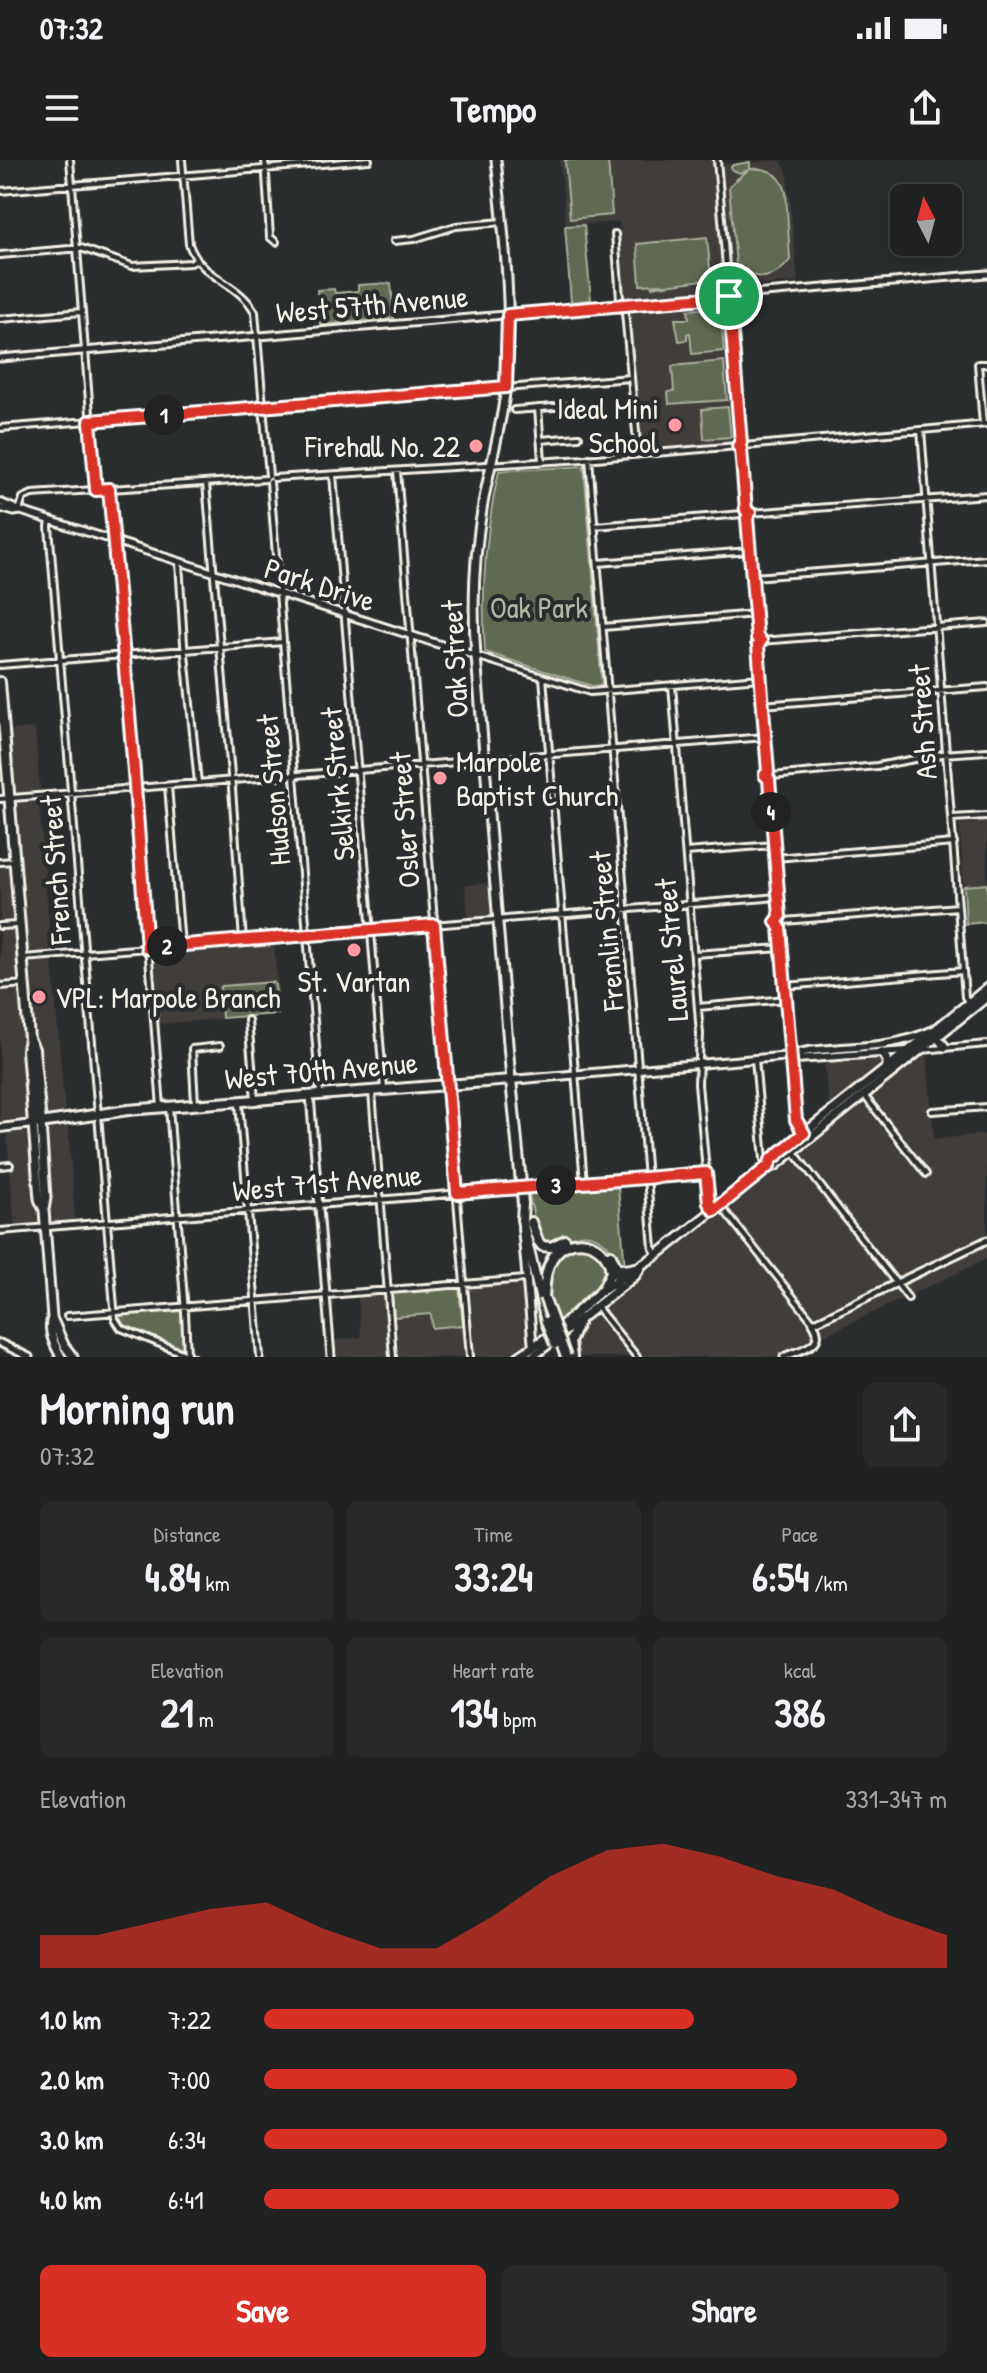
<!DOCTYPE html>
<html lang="en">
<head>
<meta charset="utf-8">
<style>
	:root { --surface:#202222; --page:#282a2a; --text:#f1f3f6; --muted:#a2a4a5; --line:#3d3f40; --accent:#d93025 }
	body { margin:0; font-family:"Patrick Hand",sans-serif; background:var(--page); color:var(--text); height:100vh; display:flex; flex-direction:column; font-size:30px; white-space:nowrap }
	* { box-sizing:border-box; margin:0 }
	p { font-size:26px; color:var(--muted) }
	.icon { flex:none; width:44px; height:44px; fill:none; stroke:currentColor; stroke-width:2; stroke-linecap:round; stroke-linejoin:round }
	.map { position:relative; height:1197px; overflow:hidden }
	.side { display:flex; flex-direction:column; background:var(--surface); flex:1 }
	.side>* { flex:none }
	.needle { width:52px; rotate:354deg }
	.tools { position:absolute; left:890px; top:24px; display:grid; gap:16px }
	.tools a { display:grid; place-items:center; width:72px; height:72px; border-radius:12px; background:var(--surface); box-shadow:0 4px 20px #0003,0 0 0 2px var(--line); font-size:40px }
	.pin { position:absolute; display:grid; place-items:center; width:68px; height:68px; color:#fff; margin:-34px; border:4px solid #fff; border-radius:50%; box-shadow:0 2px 8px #0007 }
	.km { position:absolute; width:40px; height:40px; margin:-20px; border-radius:50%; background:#222; color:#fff; font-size:22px; line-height:40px; text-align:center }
	.round { display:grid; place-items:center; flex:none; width:84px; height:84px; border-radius:12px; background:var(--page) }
	.headline { display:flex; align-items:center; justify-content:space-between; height:136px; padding:0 40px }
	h1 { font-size:44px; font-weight:700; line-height:60px }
	.stats { display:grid; grid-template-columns:repeat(3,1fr); gap:12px; height:136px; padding:8px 40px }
	.stats div { display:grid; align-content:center; border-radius:12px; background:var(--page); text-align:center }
	.stats b { font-size:40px; font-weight:700 }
	.stats small { font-size:22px; font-weight:400 }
	.stats p { font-size:22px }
	.chart { height:224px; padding:16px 40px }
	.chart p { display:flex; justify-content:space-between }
	.chart svg { width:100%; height:144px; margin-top:8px; fill:var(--accent); opacity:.7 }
	.action { display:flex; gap:16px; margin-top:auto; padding:16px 40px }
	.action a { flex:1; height:92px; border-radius:12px; background:var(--accent); color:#fff; font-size:32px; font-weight:700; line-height:92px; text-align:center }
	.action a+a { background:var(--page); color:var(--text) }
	ul { padding:0 40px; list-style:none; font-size:26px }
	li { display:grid; grid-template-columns:128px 96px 1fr; align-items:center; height:60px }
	li i { height:20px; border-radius:10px; background:var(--accent) }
	.status { display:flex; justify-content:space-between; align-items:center; height:56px; padding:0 40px; background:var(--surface); direction:ltr }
	.status svg { height:22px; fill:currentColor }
	header { display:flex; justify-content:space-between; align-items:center; height:104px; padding:0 40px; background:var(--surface); font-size:36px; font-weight:700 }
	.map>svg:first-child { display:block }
	.built { fill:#3f3c3a }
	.green { fill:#606b52; stroke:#aaae9d; stroke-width:2 }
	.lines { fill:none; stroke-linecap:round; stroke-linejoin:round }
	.minor-casing { stroke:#f4f1e8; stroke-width:10 }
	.tertiary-casing { stroke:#f4f1e8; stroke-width:11 }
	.secondary-casing { stroke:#f4f1e8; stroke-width:12 }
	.primary-casing { stroke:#f4f1e8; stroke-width:13 }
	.trunk-casing { stroke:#f4f1e8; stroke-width:14 }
	.minor { stroke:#2a2d2e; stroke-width:4 }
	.tertiary { stroke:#2a2d2e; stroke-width:5 }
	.secondary { stroke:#2a2d2e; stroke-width:6 }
	.primary { stroke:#2a2d2e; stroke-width:7 }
	.trunk { stroke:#2a2d2e; stroke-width:8 }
	.trunk-bridge-casing { stroke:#f4f1e8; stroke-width:14; stroke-linecap:butt }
	.trunk-bridge { stroke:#2a2d2e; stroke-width:8 }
	.route-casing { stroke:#fff; stroke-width:16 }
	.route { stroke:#d93025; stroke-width:10 }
	.poi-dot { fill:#ff9aa2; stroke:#2a2d2e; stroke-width:3 }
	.labels { text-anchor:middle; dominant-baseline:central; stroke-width:8; stroke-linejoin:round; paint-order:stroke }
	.street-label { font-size:30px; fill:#f4f1e8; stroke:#2a2d2e }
	.poi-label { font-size:30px; fill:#f4f1e8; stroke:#2a2d2e; text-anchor:end }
	.park-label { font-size:30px; fill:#b1b5a4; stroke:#2a2d2e }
</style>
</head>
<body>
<div class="status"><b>07:32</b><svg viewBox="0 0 49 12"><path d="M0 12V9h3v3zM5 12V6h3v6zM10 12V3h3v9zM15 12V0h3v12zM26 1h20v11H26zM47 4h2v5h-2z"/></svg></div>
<header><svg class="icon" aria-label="menu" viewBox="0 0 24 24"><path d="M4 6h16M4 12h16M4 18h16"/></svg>Tempo<svg class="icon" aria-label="share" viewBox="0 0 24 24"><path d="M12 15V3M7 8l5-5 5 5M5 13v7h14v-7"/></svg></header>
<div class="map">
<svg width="987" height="1197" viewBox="0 0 987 1197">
	<rect width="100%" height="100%" fill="#2a2d2e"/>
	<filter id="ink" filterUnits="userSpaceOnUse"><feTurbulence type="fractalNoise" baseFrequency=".0125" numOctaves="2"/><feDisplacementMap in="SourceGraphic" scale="16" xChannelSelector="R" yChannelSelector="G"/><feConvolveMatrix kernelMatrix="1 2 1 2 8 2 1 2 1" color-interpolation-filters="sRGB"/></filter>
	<g filter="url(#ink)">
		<path class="built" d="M560,0H714L715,5L780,0L787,11L798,122L624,137L619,62L566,66Z
			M722,140L726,143L738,281L732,284L641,291L632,208L628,148Z
			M35,568L40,629L38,632L16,634L10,570Z
			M39,640L51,789L50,792L31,794L28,791L16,644L18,641Z
			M987,661V724L964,726L959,664Z
			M7,705L10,708L14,758L13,761L6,762H0V706Z
			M489,723L491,755L468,758L465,725Z
			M13,768L15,770L19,819L16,822L0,823V769Z
			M274,784L280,854L160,864L154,793Z
			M52,799L65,952L52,956L44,953L29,802L32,800Z
			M17,828L20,831L28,957L25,960L0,962V829Z
			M922,892H927L934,979L987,974V1078L900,1117L895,1115L821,1024L800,994V991L862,942L918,1011L925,1007L894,969V965L888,964L869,935Z
			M878,895L883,898V906L832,945L829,946L824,903L826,900Z
			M68,964L75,1058L73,1061L54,1063L51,1061L45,970L49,967Z
			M25,971L30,974L38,1062L18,1066L14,1063L7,975L9,973Z
			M793,999L818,1027L889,1117V1122L816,1157H814L728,1048L787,1000Z
			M720,1054L803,1156L813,1171L812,1178L805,1185L779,1197H640L604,1152L603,1147L656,1103Z
			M987,1084V1099L823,1176L819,1163L937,1105Z
			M522,1123L527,1186L509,1197H474L469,1127Z
			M379,1134L384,1137L389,1197H335L334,1180L361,1177L358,1138L360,1136Z
			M431,1154L433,1167L463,1165L466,1197H397L394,1157Z
			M593,1154L604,1159L634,1197H578L572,1185L582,1163Z"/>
		<path class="green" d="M565,0H608L612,55L570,59Z
			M750,2V9C768,7 781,14 786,32L790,100C776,119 756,124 739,105H736L729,26L748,10L740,13L732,10L731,7L733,5Z
			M584,65L591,140L571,142L565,66Z
			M707,77L711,119L651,127L663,124L640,125L637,84Z
			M391,123L394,158L320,165L317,130L334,129L335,133L358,131V125Z
			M720,147L724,191L692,194L690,173L687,174V180L679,181L675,159H689L688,150Z
			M724,201L727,240L669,244L668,232L674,231L672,206Z
			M728,247L731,277L704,279L702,249Z
			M584,306L602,525L592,526L485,492C481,430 485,371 499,311Z
			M987,724V762L966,764L964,726Z
			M273,822L275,824L278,854L222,858L220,828L222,826Z
			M614,1024L618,1026L625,1108C615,1103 613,1090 606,1084C583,1063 567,1083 545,1085L538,1078L529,1035L530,1032Z
			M586,1084L604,1097L607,1110L606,1117L555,1165L549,1142L547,1121L555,1098L561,1090Z
			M459,1128L463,1165L432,1168L431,1154L394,1157L392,1137L394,1133L426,1131L428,1133L432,1130Z
			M180,1151L182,1153L184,1189L121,1164L118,1159L121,1155Z"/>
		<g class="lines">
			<defs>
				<path id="minor" d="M70,0L96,330
					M182,0L189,84C201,120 237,120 255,152L269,316
					M265,0L270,77L276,82
					M717,0L741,283
					M0,31L369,0
					M615,74L620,138L625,152L638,294
					M394,81L414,79L456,66L502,62
					M0,95L81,88L132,106L191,103L196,100
					M0,159L82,152
					M538,248L542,301
					M514,250L567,246
					M983,264L978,204H987
					M0,268L631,218
					M921,270L965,837L969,843
					M540,280L579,277
					M744,286L987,264
					M741,289L746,350
					M589,298L647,1018L653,1088L657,1095
					M397,311L470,1197
					M333,315L384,929
					M273,318L584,299L738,286
					M270,322L320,934
					M206,323L231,615L243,780
					M109,329L133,599L161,947
					M19,351L23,338L32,334L266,319
					M750,353L987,335
					M747,357L757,478
					M50,361L49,367L115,1159L121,1168L192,1197
					M595,366L743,354
					M179,402L184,484L198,623
					M598,403L749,391
					M752,417L987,399
					M603,467L755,454
					M756,478L760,480L759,484L754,483Z
					M761,481L987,463
					M758,485L768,612
					M476,496L590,532L760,518
					M0,505L283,482
					M543,517L584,1023
					M672,525L700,874L698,924L709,1043L714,1050
					M762,545L987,527
					M767,613L771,615L770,619L765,617Z
					M772,616L877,606L942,594L987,591
					M769,619L780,758
					M168,626L181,785
					M0,639L765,577
					M952,658L987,656
					M686,692L774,685
					M775,698L954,683
					M0,702L14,701
					M780,758L784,761L780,765L776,762Z
					M784,761L958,747
					M780,765L796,960L804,973
					M0,766L18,765
					M694,794L782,788
					M23,798L778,737
					M0,826L25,824
					M785,826L963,811
					M698,847L786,839
					M248,860L255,939
					M922,890L987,884
					M755,899L764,1000L769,1006
					M372,932L393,1197
					M863,934L926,1014
					M239,943L260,1197
					M195,944L192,889L220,886
					M169,947L185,1152L187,1195
					M932,951L987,947
					M794,992L908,1138
					M0,1006L10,1005
					M720,1045L813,1162
					M0,1071L706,1013
					M596,1146L637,1197
					M67,1156L525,1119"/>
				<path id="tertiary" d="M0,198L987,114
					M0,342L19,350
					M0,348L14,352L21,351L476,496
					M310,935L331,1197
					M0,1183L29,1197
					M784,1197C801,1189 828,1186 813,1163L987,1080"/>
				<path id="secondary" d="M791,896L797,899L907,891
					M511,920L791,896C806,889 826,890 842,888C874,886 902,884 931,871
					M0,968L33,964
					M522,1068L533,1188"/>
				<path id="primary" d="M496,0C504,74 513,150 506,225C502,266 490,304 483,344C474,395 472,445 476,496L511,920
					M937,877L945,887
					M882,893L887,900V909
					M41,963L46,1038L44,1050L52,1158C47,1171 55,1186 61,1197
					M33,964L39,1039L44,1050
					M769,1006H775L987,837
					M52,1158L64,1185L73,1197
					M518,1197L553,1173L602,1130L657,1095L769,1006L771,1000C842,942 916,886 987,828
					M532,1197L635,1116L639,1110"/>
				<path id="trunk" d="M0,522L28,866L29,879L27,890L33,964L128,950L511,920L523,1044L522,1060L546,1162
					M29,879L34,889L41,963
					M531,1062L538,1081L542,1086L551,1087L565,1080
					M611,1095L618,1111L616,1130
					M617,1107L626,1110L640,1107
					M544,1137C545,1124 545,1111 552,1099C568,1071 608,1080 611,1112L602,1130
					M572,1197L570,1182L580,1159"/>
			</defs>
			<use href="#minor" class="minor-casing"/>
			<use href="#tertiary" class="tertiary-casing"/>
			<use href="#secondary" class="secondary-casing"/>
			<use href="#primary" class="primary-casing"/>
			<use href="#trunk" class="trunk-casing"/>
			<use href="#minor" class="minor"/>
			<use href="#tertiary" class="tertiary"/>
			<use href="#secondary" class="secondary"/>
			<use href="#primary" class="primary"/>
			<use href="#trunk" class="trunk"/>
			<defs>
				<path id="trunk-bridge" d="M544,1137L566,1197
					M546,1162L555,1184"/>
			</defs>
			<use href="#trunk-bridge" class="trunk-bridge-casing"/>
			<use href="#trunk-bridge" class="trunk-bridge"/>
		</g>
	</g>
	<g class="lines" filter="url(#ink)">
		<defs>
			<path id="route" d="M729,136L741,283L738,286L741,289L746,350L750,353L747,358L757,478L761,481L758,485L768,612L765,615L769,619L780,757L776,762L780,767L796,960L804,973L771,1000L769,1006L714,1050L709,1043L706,1013L457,1033L434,765L147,788L133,599L109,329L96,330L90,261L506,227L508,155Z"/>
		</defs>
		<use href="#route" class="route-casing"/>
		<use href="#route" class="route"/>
	</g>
	<g class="poi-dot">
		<circle cx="675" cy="265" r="8"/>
		<circle cx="476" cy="286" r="8"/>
		<circle cx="440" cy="618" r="8"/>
		<circle cx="354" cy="790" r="8"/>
		<circle cx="39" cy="837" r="8"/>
	</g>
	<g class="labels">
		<g class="street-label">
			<text transform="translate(372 144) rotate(-5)">West 57th Avenue</text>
			<text transform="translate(320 424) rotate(18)">Park Drive</text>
			<text transform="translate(454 499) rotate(-93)">Oak Street</text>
			<text transform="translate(922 562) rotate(-94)">Ash Street</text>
			<text transform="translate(337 624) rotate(-95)">Selkirk Street</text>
			<text transform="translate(273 630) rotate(-95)">Hudson Street</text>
			<text transform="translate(404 660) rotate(-94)">Osler Street</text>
			<text transform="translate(55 710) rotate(-94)">French Street</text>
			<text transform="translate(606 771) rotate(-95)">Fremlin Street</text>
			<text transform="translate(671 790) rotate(-95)">Laurel Street</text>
			<text transform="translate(321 910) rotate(-5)">West 70th Avenue</text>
			<text transform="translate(327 1022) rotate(-5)">West 71st Avenue</text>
		</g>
		<g class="poi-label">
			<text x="659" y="248">Ideal Mini<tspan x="659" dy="34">School</tspan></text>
			<text x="460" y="286">Firehall No. 22</text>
			<text x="456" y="601" text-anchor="start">Marpole<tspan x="456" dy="34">Baptist Church</tspan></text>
			<text x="354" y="821" text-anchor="middle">St. Vartan</text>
			<text x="55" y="837" text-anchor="start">VPL: Marpole Branch</text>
		</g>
		<g class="park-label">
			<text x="539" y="447">Oak Park</text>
		</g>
	</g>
</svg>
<div class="tools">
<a><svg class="needle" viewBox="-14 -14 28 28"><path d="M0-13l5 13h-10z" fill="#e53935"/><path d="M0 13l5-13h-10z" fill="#a2a4a5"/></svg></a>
</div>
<div class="pin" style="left:729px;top:136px;background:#1e9e55"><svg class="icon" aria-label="arrive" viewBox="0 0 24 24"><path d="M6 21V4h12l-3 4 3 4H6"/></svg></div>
<b class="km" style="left:164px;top:255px">1</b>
<b class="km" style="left:167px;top:786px">2</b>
<b class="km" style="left:556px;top:1025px">3</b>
<b class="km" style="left:771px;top:652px">4</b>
</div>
<section class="side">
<div class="headline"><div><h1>Morning run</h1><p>07:32</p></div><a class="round"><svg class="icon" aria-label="share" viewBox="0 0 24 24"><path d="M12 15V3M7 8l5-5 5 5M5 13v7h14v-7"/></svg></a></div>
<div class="stats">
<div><p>Distance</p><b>4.84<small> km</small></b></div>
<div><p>Time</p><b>33:24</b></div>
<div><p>Pace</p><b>6:54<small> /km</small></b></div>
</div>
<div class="stats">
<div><p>Elevation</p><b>21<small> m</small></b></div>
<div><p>Heart rate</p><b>134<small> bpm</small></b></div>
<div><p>kcal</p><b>386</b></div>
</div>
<div class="chart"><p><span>Elevation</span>331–347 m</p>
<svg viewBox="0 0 160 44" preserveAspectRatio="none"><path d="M0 44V34L10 34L20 30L30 26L40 24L50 32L60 38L70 38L80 28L90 16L100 8L110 6L120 10L130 16L140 20L150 28L160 34V44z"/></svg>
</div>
<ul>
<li><b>1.0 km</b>7:22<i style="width:63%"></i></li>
<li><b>2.0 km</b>7:00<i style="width:78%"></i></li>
<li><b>3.0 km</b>6:34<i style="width:100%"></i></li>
<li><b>4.0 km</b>6:41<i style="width:93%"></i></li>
</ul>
<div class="action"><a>Save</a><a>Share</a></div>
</section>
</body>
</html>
